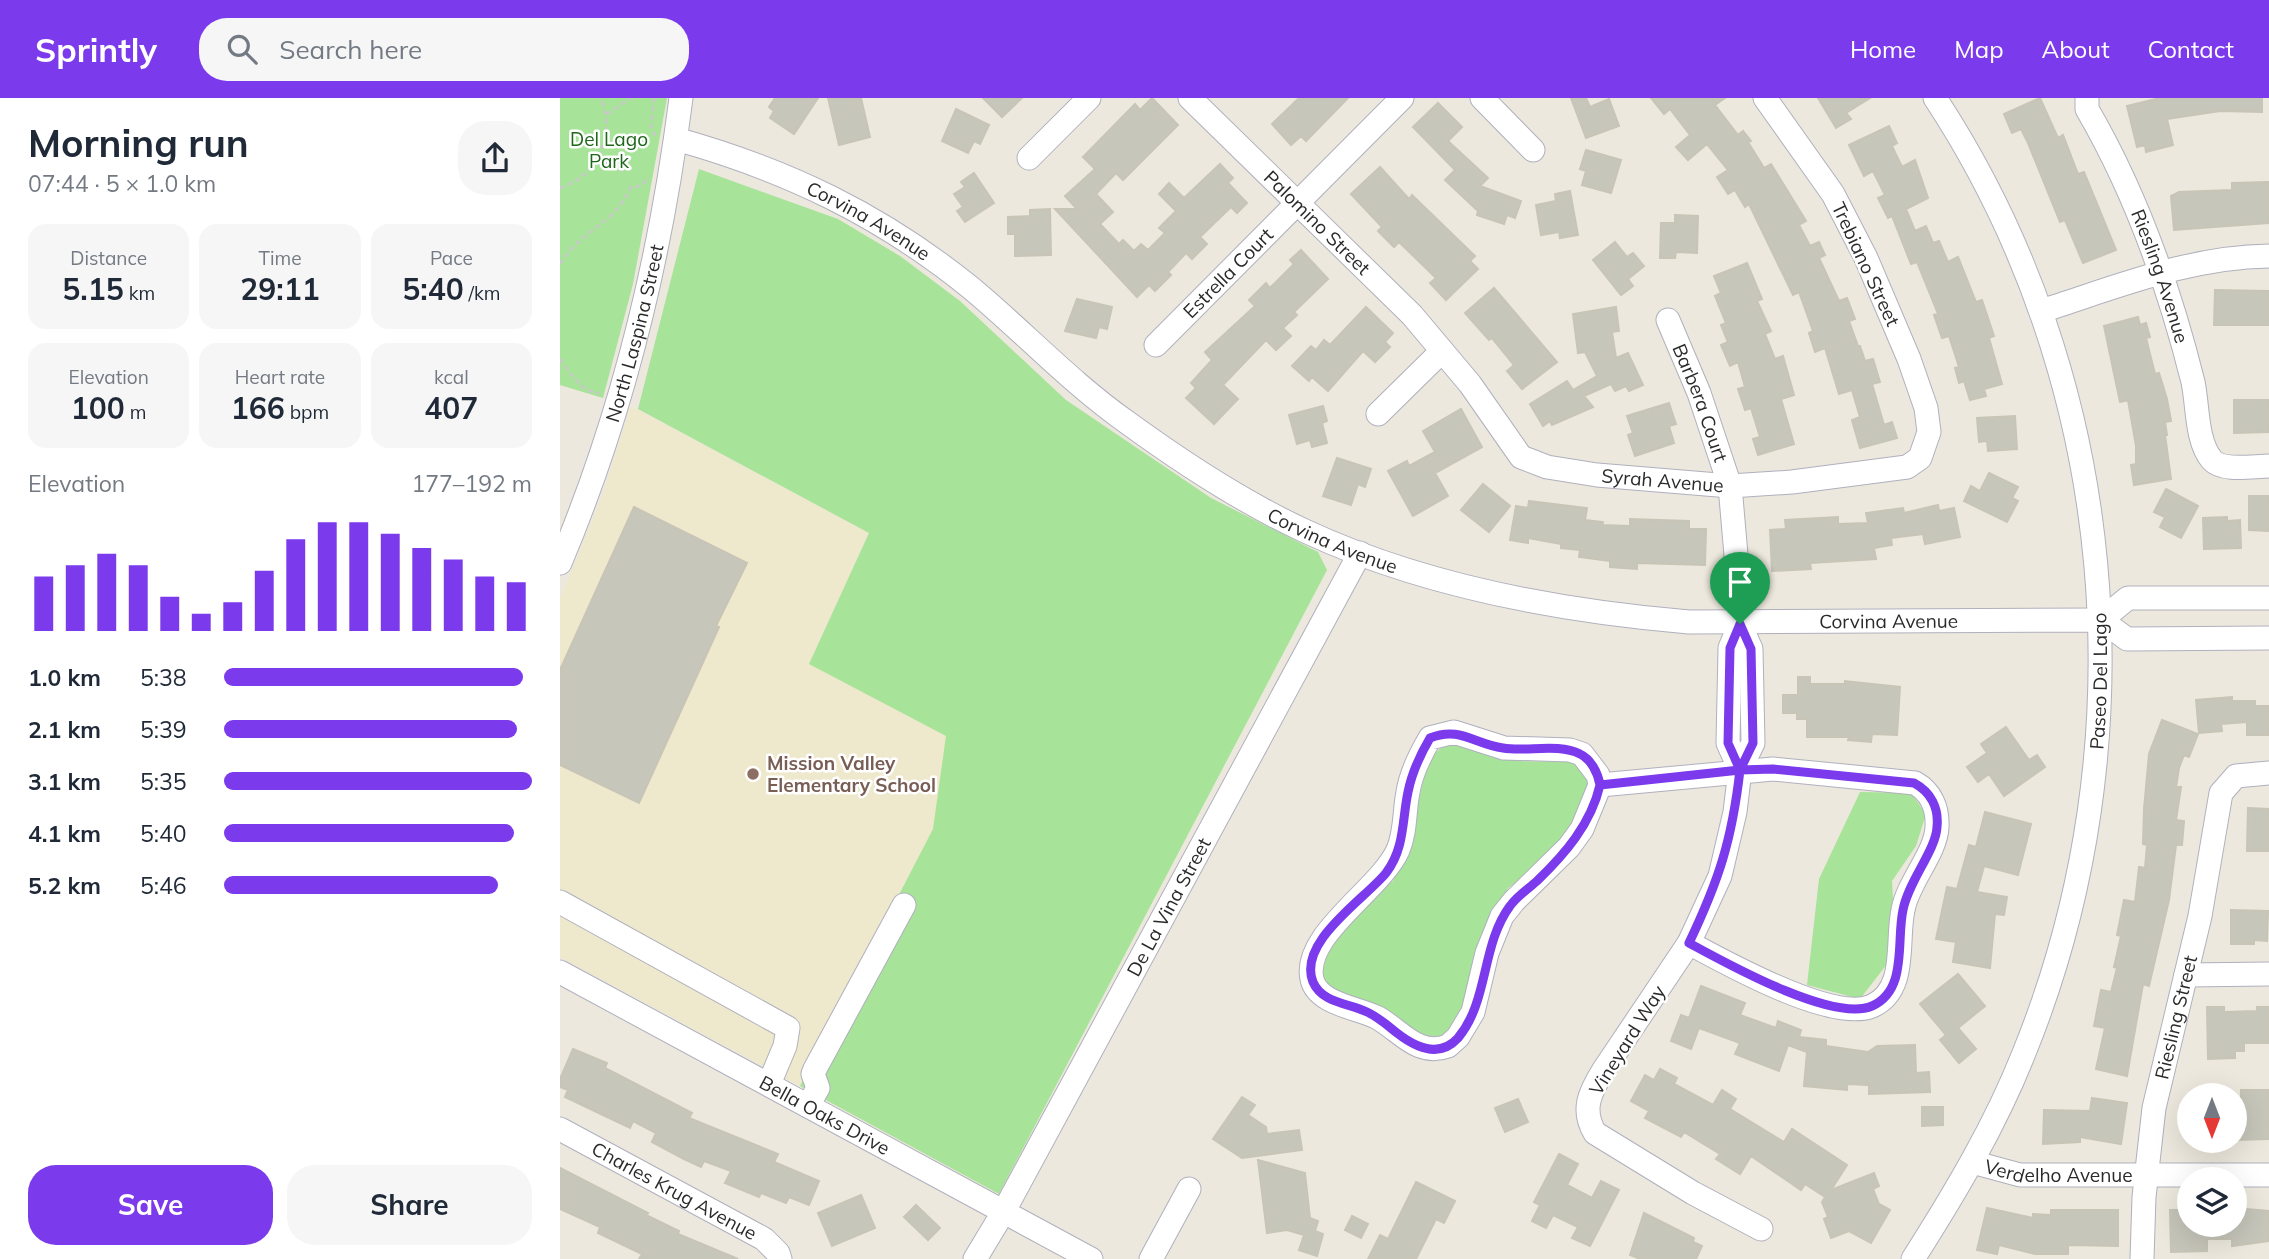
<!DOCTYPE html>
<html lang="en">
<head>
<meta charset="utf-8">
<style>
	:root { --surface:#fff; --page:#f6f6f7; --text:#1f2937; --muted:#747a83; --accent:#7c3aed }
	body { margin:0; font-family:Mulish,sans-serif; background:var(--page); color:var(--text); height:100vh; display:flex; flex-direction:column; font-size:26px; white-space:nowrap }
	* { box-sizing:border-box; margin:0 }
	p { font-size:23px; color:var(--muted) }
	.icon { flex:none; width:38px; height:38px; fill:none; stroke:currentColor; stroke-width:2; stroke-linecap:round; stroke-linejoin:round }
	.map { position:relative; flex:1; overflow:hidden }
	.sheet { display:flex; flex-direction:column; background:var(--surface); width:560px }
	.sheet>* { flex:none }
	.needle { width:46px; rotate:180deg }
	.fabs { position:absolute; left:1617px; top:985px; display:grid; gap:14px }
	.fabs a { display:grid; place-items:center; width:70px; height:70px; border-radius:50%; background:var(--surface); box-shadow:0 7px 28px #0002; font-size:35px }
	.pin { position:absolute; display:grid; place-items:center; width:60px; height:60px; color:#fff; margin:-72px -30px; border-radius:50% 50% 50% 0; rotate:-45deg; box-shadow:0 0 7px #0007 }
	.pin .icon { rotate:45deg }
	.round { display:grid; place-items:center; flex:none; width:74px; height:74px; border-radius:28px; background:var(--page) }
	.headline { display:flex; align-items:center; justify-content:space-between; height:119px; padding:0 28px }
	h1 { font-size:38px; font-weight:700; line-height:52px }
	.stats { display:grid; grid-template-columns:repeat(3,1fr); gap:10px; height:119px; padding:7px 28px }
	.stats div { display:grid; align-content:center; border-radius:18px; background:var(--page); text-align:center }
	.stats b { font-size:30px; font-weight:700 }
	.stats small { font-size:19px; font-weight:400 }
	.stats p { font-size:19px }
	.chart { height:196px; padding:14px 28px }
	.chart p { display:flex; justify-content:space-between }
	.chart svg { width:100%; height:126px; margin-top:7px; stroke:var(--accent); stroke-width:6 }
	.primary-button { display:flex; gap:14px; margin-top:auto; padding:14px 28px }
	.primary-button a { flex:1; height:80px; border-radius:28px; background:var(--accent); color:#fff; font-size:28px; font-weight:700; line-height:80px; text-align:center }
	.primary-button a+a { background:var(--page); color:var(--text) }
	ul { padding:0 28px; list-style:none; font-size:23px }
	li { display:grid; grid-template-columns:112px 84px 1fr; align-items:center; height:52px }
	li i { height:18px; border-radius:9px; background:var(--accent) }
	header { display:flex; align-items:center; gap:42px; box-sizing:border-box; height:98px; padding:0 35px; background:var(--accent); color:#fff }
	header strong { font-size:33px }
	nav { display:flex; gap:38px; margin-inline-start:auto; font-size:24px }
	.search { width:490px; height:63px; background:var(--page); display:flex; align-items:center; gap:18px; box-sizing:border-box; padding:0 24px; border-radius:28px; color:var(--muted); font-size:26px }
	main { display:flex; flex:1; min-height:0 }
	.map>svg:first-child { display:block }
	.education { fill:#eee8cc }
	.green { fill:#a7e399 }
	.building { fill:#c7c6bb; stroke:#c8c4b6; stroke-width:2 }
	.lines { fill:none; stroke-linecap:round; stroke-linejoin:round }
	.minor-casing { stroke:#b0b0be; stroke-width:25 }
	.path { stroke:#c8c8c8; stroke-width:2.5; stroke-dasharray:5 3.5; stroke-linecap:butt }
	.minor { stroke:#fff; stroke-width:23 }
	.route-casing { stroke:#fff; stroke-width:14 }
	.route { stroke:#7c3aed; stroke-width:9 }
	.education-dot { fill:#8d6e63; stroke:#fff; stroke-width:2.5 }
	.labels { text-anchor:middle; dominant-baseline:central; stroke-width:5; stroke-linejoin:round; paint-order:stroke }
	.park-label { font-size:19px; fill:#1e671a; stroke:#fff }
	.street-label { font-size:19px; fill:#2a2a2a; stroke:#fff }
	.education-label { font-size:19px; font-weight:bold; fill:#785e54; stroke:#fff; text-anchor:start }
</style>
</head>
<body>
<header>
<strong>Sprintly</strong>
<div class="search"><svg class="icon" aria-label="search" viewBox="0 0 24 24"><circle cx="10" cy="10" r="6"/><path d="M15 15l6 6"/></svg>Search here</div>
<nav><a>Home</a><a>Map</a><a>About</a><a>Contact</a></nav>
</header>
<main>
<section class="sheet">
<div class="headline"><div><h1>Morning run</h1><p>07:44 · 5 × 1.0 km</p></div><a class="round"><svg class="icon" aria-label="share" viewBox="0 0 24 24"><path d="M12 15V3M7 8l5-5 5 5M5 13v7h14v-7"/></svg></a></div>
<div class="stats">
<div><p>Distance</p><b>5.15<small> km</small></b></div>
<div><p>Time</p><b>29:11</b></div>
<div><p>Pace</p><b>5:40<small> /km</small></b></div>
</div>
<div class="stats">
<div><p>Elevation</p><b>100<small> m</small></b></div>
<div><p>Heart rate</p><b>166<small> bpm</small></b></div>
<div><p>kcal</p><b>407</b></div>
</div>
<div class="chart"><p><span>Elevation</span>177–192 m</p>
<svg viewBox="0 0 160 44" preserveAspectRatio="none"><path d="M5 44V25M15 44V21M25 44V17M35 44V21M45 44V32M55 44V38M65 44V34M75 44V23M85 44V12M95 44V6M105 44V6M115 44V10M125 44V15M135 44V19M145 44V25M155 44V27"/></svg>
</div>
<ul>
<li><b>1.0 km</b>5:38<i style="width:97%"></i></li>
<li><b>2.1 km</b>5:39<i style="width:95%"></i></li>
<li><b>3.1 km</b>5:35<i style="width:100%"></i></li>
<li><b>4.1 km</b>5:40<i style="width:94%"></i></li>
<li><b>5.2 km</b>5:46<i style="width:89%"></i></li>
</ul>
<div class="primary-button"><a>Save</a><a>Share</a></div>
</section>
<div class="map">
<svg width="1709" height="1161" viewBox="0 0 1709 1161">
	<rect width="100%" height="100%" fill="#ece8dd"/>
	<path class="education" d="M71,308L309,435L249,565L386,637L387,714L240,988L0,859V501L41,402Z"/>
	<path class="green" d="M0,0H107L73,186L43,300L0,287Z
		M139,71L278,121L340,158L400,203L506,302L651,400L758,454L767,472L439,1096L240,988L373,731L386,638L249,566L309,435L78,311Z
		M888,643L956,663L1018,664L1030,680V712L990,760L948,790L914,869L898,939L853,937L758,893L775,825L833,783L854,723L868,662Z
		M1300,694L1351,695L1366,716L1356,748L1332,783L1334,819L1327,866L1300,901L1247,887L1259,781Z"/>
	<path class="building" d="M215,0H258L234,36L210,20L214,13L209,9Z
		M268,0H301L310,39L279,47Z
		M423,0H462L442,19Z
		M592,0L618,27L563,82L556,75L536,96L553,114L540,126L559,146L563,142L574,153L581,146L588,152L605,135L599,130L616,113L599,96L609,85L624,100L660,66L673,80L668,85L687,105L677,115L671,109L640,139L647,146L632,161L626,155L608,174L611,177L595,193L589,187L577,199L495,111H517L505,98L535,71L523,59L575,6L580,12Z
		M739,0H788L746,43L741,38L731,47L712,26Z
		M1011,0H1026L1030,9L1049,1L1059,28L1026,40Z
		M1091,0H1165L1155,7L1178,37L1183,33L1191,43L1188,44L1204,70L1211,66L1246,123L1239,127L1250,148L1259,144L1265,157L1259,160L1279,203L1287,200L1295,221L1289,223L1298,248H1300L1305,263L1313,261L1320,284L1312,286L1324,327L1332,324L1337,340L1300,350L1292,322L1300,319L1292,292L1279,296L1265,250L1255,254L1249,235L1253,233L1239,194L1233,197L1189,106L1185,109L1175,92L1168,96L1157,79L1168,72L1147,46L1128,62L1116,49L1130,37L1110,11L1104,16Z
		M1258,0H1310L1286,15L1291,21L1276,30Z
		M1480,0L1498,40L1503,37L1518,76L1524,74L1556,152L1523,165L1505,122L1500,124L1468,45L1461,31L1452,35L1444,16Z
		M1600,0H1702V14L1660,13L1607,21L1613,47L1586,54L1585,47L1577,49L1567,8Z
		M878,5L902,29L888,43L928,80L920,88L961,103L955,120L947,117L944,126L917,117L918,113L885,82L895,72L853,29Z
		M396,11L429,27L420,46L414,43L408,55L382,43Z
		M1329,28L1337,45L1332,48L1342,69L1355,62L1368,100L1346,111L1355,133L1366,128L1373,145L1379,143L1388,164L1398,159L1416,204L1422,202L1434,238L1429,240L1442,286L1424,291L1426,298L1410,302L1404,283L1399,285L1395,270L1399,269L1389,238L1382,240L1374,217L1378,216L1357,164L1351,166L1332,118L1328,120L1318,100L1325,97L1313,73L1304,78L1289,47Z
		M1026,52L1061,62L1051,95L1022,87L1026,73L1020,71Z
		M820,69L849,101L852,97L915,158L910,163L918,171L886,202L870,185L876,180L839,144L834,149L818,133L822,129L791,96Z
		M414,75L434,105L405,124L397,113L403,109L394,96L405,89L401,84Z
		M1709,84V125L1614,132L1611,98L1619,94L1672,92V85Z
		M1010,93L1018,137L1000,140L999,134L981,137L976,107L996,103L995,96Z
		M490,111L491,157L455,158V136H448V119L470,118V112Z
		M1115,117L1138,118L1137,155L1116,154L1115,160H1100L1101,125H1115Z
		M1055,144L1067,159L1073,155L1084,168L1068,181L1073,188L1061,197L1033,162Z
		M741,152L768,181L734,214L737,217L723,230L731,238L716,252L706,242L663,287L678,301L654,326L626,300L636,290L631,285L652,262L645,254L695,208L689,202L706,185L710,190L734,166L730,162Z
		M1187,165L1202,201L1197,203L1211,233L1205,236L1215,261L1223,258L1234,297L1221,301L1234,346L1198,357L1193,341L1200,339L1191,310L1185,312L1178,291L1185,289L1178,264L1170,268L1161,247L1168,244L1161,227L1166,225L1155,198L1161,195L1154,178Z
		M934,190L997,264L962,291L947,273L954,267L932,240L929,242L905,215Z
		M1655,192L1709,193V227H1654Z
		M517,201L552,209L547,231L539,229L536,240L505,233Z
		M806,209L833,235L825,244L830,249L815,264L803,253L768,293L752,279L749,283L732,268L751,248L756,252L764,242L770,247Z
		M1056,209L1059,233L1052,234L1056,260L1068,255L1083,287L1069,293L1066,288L1055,293L1051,286L1024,298L1033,309L992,327L990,323L983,328L970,306L1007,283L1013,292L1037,278L1025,254L1018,255L1013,216Z
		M1578,219L1580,227L1586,225L1590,239L1586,240L1595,276L1599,275L1607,301L1611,323L1605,324L1607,337H1605L1611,381L1574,387L1571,367L1576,366V348L1568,302L1560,304L1544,228Z
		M1674,302H1709V334L1674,335Z
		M1109,305L1116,326L1109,328L1114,345L1075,358L1068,337L1073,335L1067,318Z
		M763,308L767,323L762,325L767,345L752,349L750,342L737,346L729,317Z
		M901,311L922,349L875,375L888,398L853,418L828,373L847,363L849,368L875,354L863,333Z
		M1455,318L1457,351L1428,353L1427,343L1419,344L1417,320Z
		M777,360L811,371L805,389L798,386L791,407L763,398Z
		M1429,375L1458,389L1452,400L1458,403L1447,424L1404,403L1411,388L1420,393Z
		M923,386L950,408L929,434L901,412Z
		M1606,391L1638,408L1621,440L1600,429L1605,419L1594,414Z
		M1689,398H1709V433L1689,432Z
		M969,403L1027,410L1025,422L1043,424L1042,427L1070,428V421L1129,423V431H1146L1145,467L1077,465V471L1050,469V463L1019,459L1020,452L1001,450V446L968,440V445L950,442L956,408L968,410Z
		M1378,407L1379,413L1394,410L1400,439L1365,446L1363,436L1331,440L1332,447L1314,450L1316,461L1250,465L1251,471L1212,473L1210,432L1226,431L1225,422L1278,419V426L1308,425L1306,415L1343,410L1344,415Z
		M74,409L187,465L156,528L159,529L79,705L0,667V572Z
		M1667,419V423L1680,422L1681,450L1644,451L1643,420Z
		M1238,579H1250V586H1285V583L1340,589L1337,637L1312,636L1311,644L1288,642L1289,639H1247V621H1237V615H1223V597H1238Z
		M1672,599V603H1695V608H1709V637H1687V624L1661,626L1662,633L1639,635L1636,602Z
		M1602,622L1638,636L1629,659L1624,657L1619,670L1616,689H1621L1616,722L1624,723L1622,747H1616L1609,802L1589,888L1583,886L1567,978L1536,971L1545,930L1534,928L1541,892L1551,894L1557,870L1554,869L1561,838L1557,837L1564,802L1575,804L1579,769L1585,770L1587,747L1583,746L1584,711L1589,656Z
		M1446,629L1469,662L1477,657L1485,669L1444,698L1429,676L1418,684L1407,669L1427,655L1421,646Z
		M1688,710L1709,711V753H1687Z
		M1425,714L1471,726L1458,777L1424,768L1417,794L1447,799L1444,817L1435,816L1430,870L1393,864L1396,844L1376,841L1387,789L1397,791L1409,747L1416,749Z
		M1671,812L1708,813L1707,843L1694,842V846H1671Z
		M1398,876L1425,908L1398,930L1416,951L1399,965L1380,942L1386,937L1360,906Z
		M1141,888L1185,905L1180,917L1216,930L1218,923L1241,932L1239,939L1266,942V948L1308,954L1317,948L1355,947L1356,975L1369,974L1370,994L1309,996V987L1287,986V992L1244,988L1247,954L1228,947L1219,973L1175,956L1180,945L1139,930L1131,951L1111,943L1121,917L1129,920Z
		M1647,909H1664V914L1697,913V909H1709V945H1684V953H1675V960L1648,961Z
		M13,951L47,965L45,970L132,1015L129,1020L218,1056L214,1064L259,1083L249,1107L229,1099L226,1105L201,1095L199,1099L165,1085L171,1073L144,1063L141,1069L124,1061L92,1044L96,1035L73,1023L70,1030L5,999L8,992L0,989V981Z
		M1100,971L1117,980L1114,986L1153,1007L1162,992L1176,1001L1170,1011L1224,1044L1232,1031L1287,1067L1271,1092L1314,1075L1319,1088L1313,1091L1319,1106L1330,1112L1311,1145L1289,1133L1271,1140L1264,1121L1268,1119L1262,1104L1265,1099L1245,1086L1241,1092L1191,1058L1180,1076L1156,1061L1160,1056L1124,1034L1121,1039L1085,1020L1089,1013L1071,1003L1085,977L1094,982Z
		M1681,992H1708L1709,1041L1675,1042V1003H1681Z
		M682,999L695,1007L688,1017L706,1029L707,1036L739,1032L742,1052L682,1060L653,1041Z
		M1532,1000L1567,1005L1561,1046L1520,1039V1044L1483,1046L1484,1012L1530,1013Z
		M958,1001L968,1024L945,1034L935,1010Z
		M1362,1009H1383V1027L1362,1028Z
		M999,1056L1018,1066L1007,1087L1032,1100L1041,1083L1059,1092L1030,1148L1012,1140L1018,1129L993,1117L986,1130L972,1123L980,1107L974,1104Z
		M698,1062L745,1075L750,1120L758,1123L755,1133L763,1136L757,1158L739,1152L744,1137L727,1132L707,1135Z
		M0,1070L88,1115L86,1117L119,1133L118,1136L178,1161H79L82,1156L38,1135L40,1129L0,1111Z
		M856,1084L895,1103L884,1125L876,1121L856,1161H808L820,1137L828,1141Z
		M301,1097L315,1130L272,1148L258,1115Z
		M356,1107L380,1130L368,1142L344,1119Z
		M1427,1110L1473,1120V1116L1491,1117V1112H1558V1148L1508,1147V1156H1475L1439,1147L1437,1156L1417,1152Z
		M1675,1110L1709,1113V1143L1672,1148V1141H1647V1153L1611,1154L1610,1112H1629V1127H1675Z
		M1084,1115L1134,1140L1133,1144L1142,1148L1136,1161H1080L1070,1157Z
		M792,1118L808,1126L801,1140L785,1132Z"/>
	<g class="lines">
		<defs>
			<g id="minor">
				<path id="s1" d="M630,0L852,217L910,286L961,359L987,369L1037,377L1170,388L1232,384L1347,369L1360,360L1369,334L1366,310L1349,261L1306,160L1273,96L1205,0"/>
				<path d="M922,0L973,52"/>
				<path id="s2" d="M1527,0V11C1577,97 1609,188 1633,284C1638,307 1636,344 1652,362C1663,374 1693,368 1709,368"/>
				<path id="s3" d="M116,41C227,72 321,117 411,190C464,234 511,285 568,325C623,365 682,404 745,433C863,488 999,513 1129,524L1541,522L1567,541L1709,540"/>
				<path d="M469,60L529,0"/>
				<path d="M1481,213C1557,189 1629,159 1709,158"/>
				<path id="s4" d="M1108,222L1139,295L1170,388L1180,503V526L1170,550L1168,645L1180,672"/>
				<path id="s5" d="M596,247L842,0"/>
				<path d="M818,316L882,253"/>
				<path id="s6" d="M0,465C62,318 101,157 121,0"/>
				<path d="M1541,522L1568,500H1709"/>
				<path d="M1180,526L1191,551L1193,645L1180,672L1175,714L1160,778L1129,845L1043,973C1030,994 1021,1012 1035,1035L1133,1095L1201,1131"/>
				<path d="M894,634L944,650L1010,652L1022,656L1038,677L1040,687L1022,731L1009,749L954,803L942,818L927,855L913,914L898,939L888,948C858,959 842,934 818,920C799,910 757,906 752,881C742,837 820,792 838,752C846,733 844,714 848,694C851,675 860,657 870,640Z"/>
				<path d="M1040,687L1213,671L1355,685C1371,694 1378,710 1377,729C1376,755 1348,784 1343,812C1336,843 1348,892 1312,908C1273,925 1166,865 1129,845"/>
				<path d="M0,804L228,930L225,948L209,986"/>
				<path id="s7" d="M0,874L531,1161"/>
				<path d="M1626,877L1709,876"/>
				<path d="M248,1008L258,990L253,976L255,971L344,807"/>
				<path id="s8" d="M0,1031L204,1141L218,1155L220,1161"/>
				<path id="s9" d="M1412,1064L1460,1077H1709"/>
				<path id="s10" d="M415,1161L444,1113L800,455"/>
				<path d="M591,1161L629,1091"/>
				<path id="s11" d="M1353,1161C1395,1095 1435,1028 1464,955C1590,645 1559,280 1375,0"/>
				<path id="s12" d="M1582,1161L1584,1099L1594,1010L1640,818L1661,695L1676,678L1709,675"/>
			</g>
		</defs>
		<use href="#minor" class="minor-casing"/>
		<path class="path" d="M94,0L91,29L96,40
			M47,16L71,0
			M38,59L63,73
			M0,90C38,78 56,36 41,0
			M0,166C21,131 53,129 71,89L81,88L88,80
			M0,261C9,275 24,296 40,295"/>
		<use href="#minor" class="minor"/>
	</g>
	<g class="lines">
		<defs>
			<path id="route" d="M1180,526L1170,550L1168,645L1180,672L1040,687C1031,726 1005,756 977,783C968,791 957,798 950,808C921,847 929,903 898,940C879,961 855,949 837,935C827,927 818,919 807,914C788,905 762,905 753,884C737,844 805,801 826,775C845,750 842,722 848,694C852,674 860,657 870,640C900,628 914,646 943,650C967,654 998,645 1020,656C1031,661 1038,675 1040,687L1180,672C1172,742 1159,782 1129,845C1166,865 1273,925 1312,908C1348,892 1336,843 1343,812C1348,784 1376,752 1377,729C1379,710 1371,694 1354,685L1213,671L1180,672L1193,645L1191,551L1180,526"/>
		</defs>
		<use href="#route" class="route-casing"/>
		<use href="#route" class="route"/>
	</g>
	<circle class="education-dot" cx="193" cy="676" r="7"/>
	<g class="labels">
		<g class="park-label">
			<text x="49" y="41">Del Lago<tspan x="49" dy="22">Park</tspan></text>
		</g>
		<g class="street-label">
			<text stroke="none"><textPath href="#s3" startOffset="210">Corvina Avenue</textPath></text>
			<text stroke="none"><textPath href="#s1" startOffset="178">Palomino Street</textPath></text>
			<text transform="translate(1306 166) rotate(65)">Trebiano Street</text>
			<text stroke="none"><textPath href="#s5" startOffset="102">Estrella Court</textPath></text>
			<text stroke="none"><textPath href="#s2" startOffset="194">Riesling Avenue</textPath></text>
			<text stroke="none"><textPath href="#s6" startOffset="242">North Laspina Street</textPath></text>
			<text stroke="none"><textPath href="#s4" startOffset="89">Barbera Court</textPath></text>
			<text stroke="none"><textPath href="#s1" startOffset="634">Syrah Avenue</textPath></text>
			<text stroke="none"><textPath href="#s3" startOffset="777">Corvina Avenue</textPath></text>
			<text stroke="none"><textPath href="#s3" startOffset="1344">Corvina Avenue</textPath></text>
			<text stroke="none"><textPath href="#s11" startOffset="616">Paseo Del Lago</textPath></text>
			<text stroke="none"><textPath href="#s10" startOffset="402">De La Vina Street</textPath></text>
			<text stroke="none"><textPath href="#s12" startOffset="245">Riesling Street</textPath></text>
			<text transform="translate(1067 942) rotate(-58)">Vineyard Way</text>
			<text stroke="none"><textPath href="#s7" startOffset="301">Bella Oaks Drive</textPath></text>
			<text stroke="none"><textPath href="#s9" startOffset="88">Verdelho Avenue</textPath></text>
			<text stroke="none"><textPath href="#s8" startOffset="130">Charles Krug Avenue</textPath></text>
		</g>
		<g class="education-label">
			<text x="207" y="665">Mission Valley<tspan x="207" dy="22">Elementary School</tspan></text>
		</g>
	</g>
</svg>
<div class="fabs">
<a><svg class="needle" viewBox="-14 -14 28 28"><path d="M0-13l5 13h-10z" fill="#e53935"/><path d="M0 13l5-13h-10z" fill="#747a83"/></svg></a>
<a><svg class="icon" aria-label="layers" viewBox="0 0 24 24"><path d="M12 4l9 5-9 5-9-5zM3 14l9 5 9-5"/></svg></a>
</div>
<div class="pin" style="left:1180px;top:526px;background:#1e9e55"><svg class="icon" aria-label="arrive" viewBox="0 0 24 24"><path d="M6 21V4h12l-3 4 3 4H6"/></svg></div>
</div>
</main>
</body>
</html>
